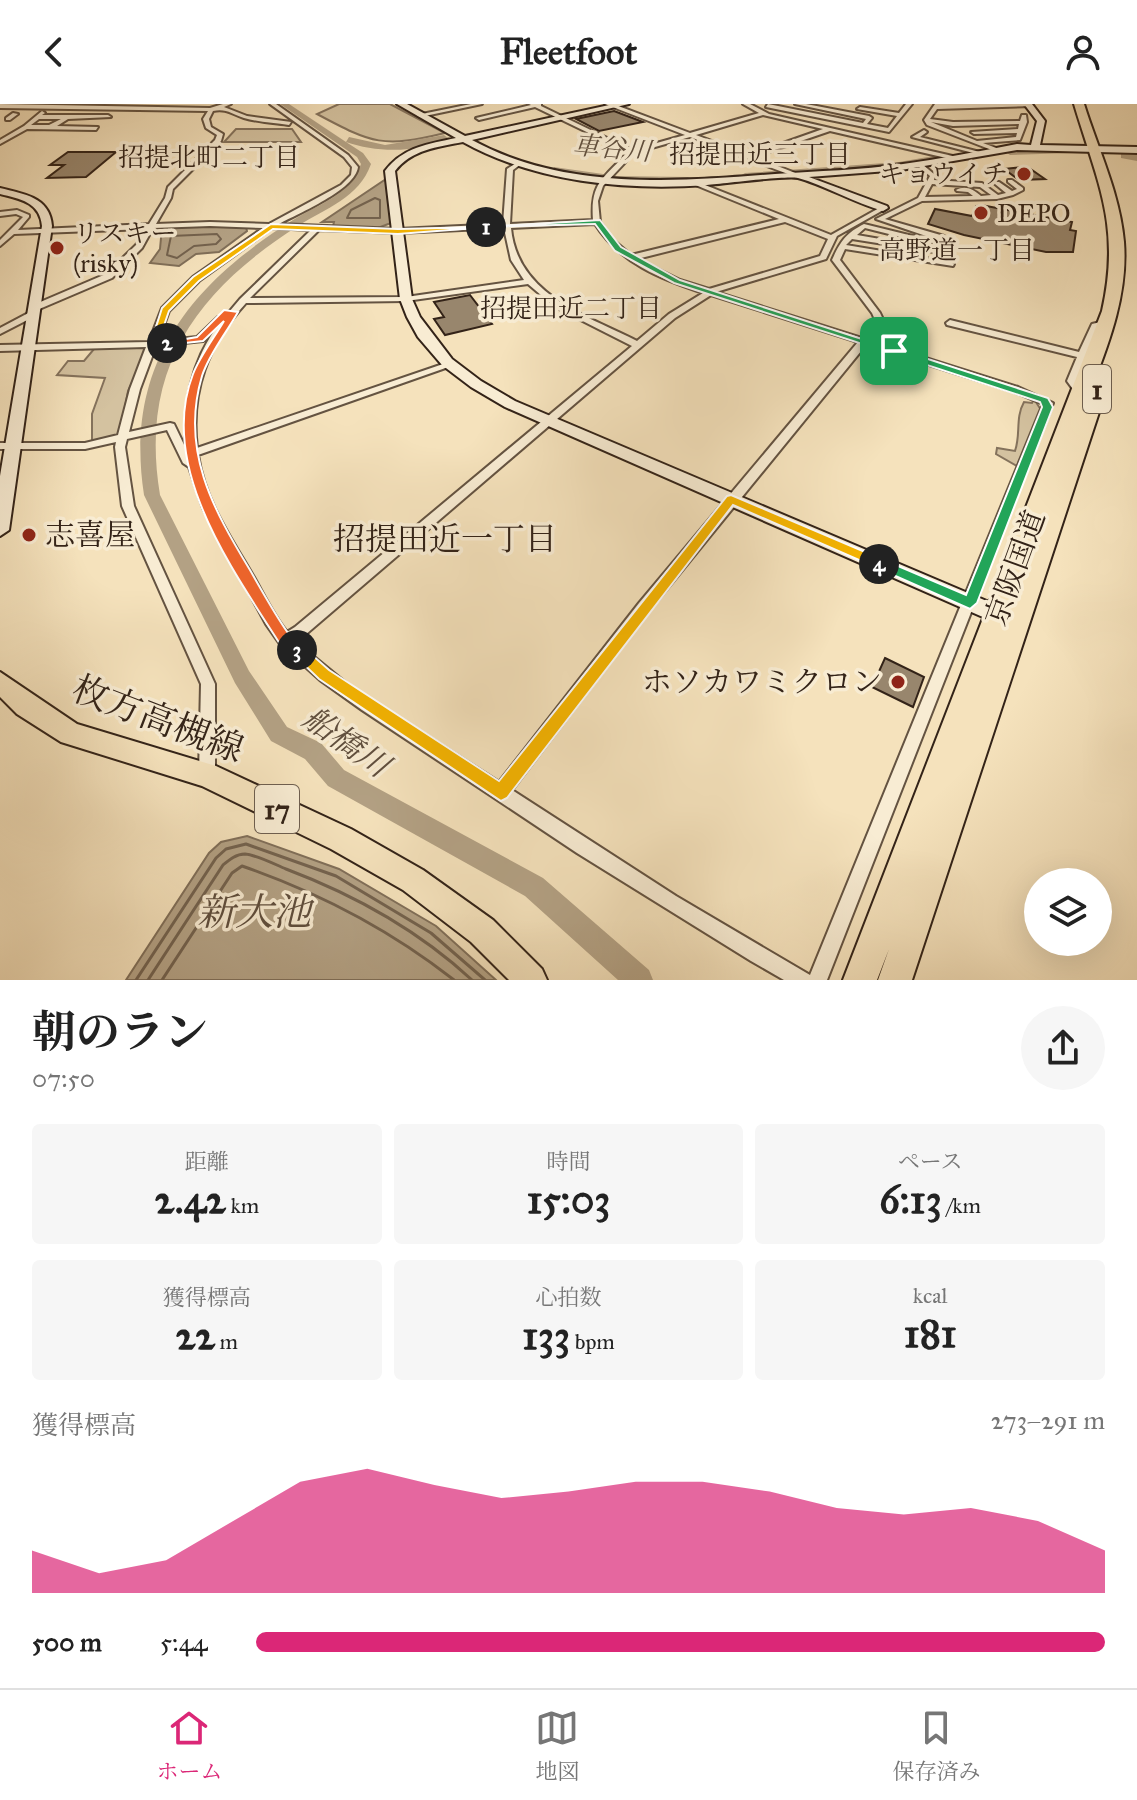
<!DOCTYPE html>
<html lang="ja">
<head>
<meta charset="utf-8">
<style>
	:root { --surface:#fff; --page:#f6f6f6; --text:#222; --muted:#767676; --line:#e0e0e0; --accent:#db2777 }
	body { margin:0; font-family:"IM FELL Great Primer","Noto Serif JP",serif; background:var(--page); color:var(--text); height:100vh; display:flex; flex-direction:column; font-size:30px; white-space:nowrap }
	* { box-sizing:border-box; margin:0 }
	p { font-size:26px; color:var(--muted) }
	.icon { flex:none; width:44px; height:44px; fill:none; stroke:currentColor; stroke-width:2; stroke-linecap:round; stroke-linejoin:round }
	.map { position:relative; height:876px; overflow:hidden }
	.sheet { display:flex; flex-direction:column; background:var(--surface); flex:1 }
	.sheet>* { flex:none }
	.buttons { position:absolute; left:1024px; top:764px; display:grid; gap:16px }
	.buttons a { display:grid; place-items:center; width:88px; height:88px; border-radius:50%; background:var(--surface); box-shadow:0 8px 32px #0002; font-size:40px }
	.pin { position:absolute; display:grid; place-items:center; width:68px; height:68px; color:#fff; margin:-34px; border-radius:16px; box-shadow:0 4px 12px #0006 }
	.km { position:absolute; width:40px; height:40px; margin:-20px; border-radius:50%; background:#222; color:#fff; font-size:22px; line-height:40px; text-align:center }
	.round { display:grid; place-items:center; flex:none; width:84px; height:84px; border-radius:42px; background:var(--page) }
	.summary { display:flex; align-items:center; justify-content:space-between; height:136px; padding:0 32px }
	h1 { font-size:44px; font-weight:700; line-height:60px }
	.stats { display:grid; grid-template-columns:repeat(3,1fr); gap:12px; height:136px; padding:8px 32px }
	.stats div { display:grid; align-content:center; border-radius:8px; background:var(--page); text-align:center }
	.stats b { font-size:40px; font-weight:700 }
	.stats small { font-size:22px; font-weight:400 }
	.stats p { font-size:22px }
	.chart { height:224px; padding:16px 32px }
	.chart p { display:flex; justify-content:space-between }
	.chart svg { width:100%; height:144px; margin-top:8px; fill:var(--accent); opacity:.7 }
	ul { padding:0 32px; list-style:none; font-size:26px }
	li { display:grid; grid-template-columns:128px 96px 1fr; align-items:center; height:60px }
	li i { height:20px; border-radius:10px; background:var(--accent) }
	header { display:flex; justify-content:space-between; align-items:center; height:104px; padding:0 32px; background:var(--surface); font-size:36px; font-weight:700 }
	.menu { display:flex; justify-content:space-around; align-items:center; height:112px; border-top:2px solid var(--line); background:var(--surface); font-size:22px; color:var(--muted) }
	.menu a { display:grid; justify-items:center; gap:4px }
	.menu .current { color:var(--accent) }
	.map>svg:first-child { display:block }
	.green { fill:#d4c2a0; stroke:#84725c; stroke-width:2 }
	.water { fill:#b3a184; stroke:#806f59; stroke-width:2 }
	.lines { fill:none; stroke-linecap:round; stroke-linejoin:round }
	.shore-far1 { stroke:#73624e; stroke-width:2 }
	.shore { stroke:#73624e; stroke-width:3 }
	.river { fill:#b3a184; fill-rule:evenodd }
	.building { fill:#98866d; stroke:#332318; stroke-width:2 }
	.street-casing { stroke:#645341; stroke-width:4 }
	.secondary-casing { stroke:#332318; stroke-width:4 }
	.primary-casing { stroke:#332318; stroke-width:4 }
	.highway-casing { stroke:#332318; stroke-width:4 }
	.street { fill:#f8ecd3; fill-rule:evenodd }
	.secondary { fill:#f8ecd3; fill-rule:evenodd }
	.primary { fill:#f5e2bc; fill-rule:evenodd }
	.highway { fill:#f5e2bc; fill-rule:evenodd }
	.split-1 { fill:#22a559; stroke:#fff; stroke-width:2 }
	.split-2 { fill:#f5b400; stroke:#fff; stroke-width:2 }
	.split-3 { fill:#f0652b; stroke:#fff; stroke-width:2 }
	.split-4 { fill:#f5b400; stroke:#fff; stroke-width:2 }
	.split-5 { fill:#22a559; stroke:#fff; stroke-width:2 }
	.poi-dot { fill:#8f2418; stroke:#f8ecd3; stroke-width:3 }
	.labels { text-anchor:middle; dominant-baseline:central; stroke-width:7; stroke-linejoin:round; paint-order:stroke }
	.far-water-label { font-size:26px; font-style:italic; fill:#604f3e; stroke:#f8ecd3 }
	.far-neighbourhood-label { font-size:26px; fill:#332318; stroke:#f8ecd3 }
	.far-poi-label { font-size:26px; fill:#332318; stroke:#f8ecd3; text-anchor:start }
	.shield { fill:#f8ecd3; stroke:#6e5f50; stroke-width:2 }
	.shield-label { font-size:28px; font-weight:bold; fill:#332318 }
	.poi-label { font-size:30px; fill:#332318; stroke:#f8ecd3; text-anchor:start }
	.street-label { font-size:30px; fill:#332318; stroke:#f8ecd3 }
	.neighbourhood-label { font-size:32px; fill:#332318; stroke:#f8ecd3 }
	.water-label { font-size:32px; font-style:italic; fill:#604f3e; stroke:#f8ecd3 }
	.near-street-label { font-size:36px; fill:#332318; stroke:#f8ecd3 }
	.near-water-label { font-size:38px; font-style:italic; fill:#604f3e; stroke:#f8ecd3 }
</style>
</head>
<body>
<header><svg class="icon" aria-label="back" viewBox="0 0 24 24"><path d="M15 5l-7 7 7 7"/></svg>Fleetfoot<svg class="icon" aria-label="person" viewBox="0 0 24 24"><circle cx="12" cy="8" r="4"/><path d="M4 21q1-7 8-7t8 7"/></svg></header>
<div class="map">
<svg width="1137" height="876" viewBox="0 0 1137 876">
	<rect width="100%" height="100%" fill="#f5e2bc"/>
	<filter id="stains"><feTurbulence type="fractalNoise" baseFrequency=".0025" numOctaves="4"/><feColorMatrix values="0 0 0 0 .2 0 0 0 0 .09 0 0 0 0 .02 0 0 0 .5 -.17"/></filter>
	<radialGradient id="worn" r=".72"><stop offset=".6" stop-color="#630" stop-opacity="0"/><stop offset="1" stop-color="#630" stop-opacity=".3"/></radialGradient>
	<path class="green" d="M339,0H390L445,29C383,44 373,40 317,10Z
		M236,25H292L301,38H224Z
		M149,242L128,287L120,330L92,338V310L105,274L57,271L68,257H84L94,245Z
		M1034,295L1041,306L1017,362L996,350L997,344L1015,347C1021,330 1015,314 1024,298L1032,299Z"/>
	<path class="water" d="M386,75L391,119L375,125L333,122L334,118H322Z
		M162,123H246L247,127L219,148L196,150L179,162L150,159L160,145Z
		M247,732L339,765L436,822L496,876H126L209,749L221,738Z"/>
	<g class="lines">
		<path class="shore-far1" d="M375,94L380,96V114H347L351,106Z
			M217,130L221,135L216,140L194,142L177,154L167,151L171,132Z"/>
		<path class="shore" d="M136,876L216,754L226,745L246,740L336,772L431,829L485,876
			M148,876L223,761C229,756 236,750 245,750C257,751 274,760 286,765C355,791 418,826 472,876
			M162,876L232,769L242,762C320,789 389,825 454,876"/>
		<path class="river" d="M280,0H289L346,38L349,33L385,41L444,31L448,34C419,49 377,49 346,38L363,49L371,60C359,94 326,104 298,122C196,187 139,265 160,391L249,567L287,623L321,639L344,666L543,774L649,866L653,876H618L525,792L328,682L305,655L271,637L235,579L144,391C124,262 189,181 293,116C319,100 350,91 361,60L357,53Z
			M1069,44L1072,49L1010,51L1006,48L1010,45Z
			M945,50L948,55L899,64L745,75L740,72L745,69L899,58Z
			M1121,50L1137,51V57L1121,54Z
			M554,63L617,72L688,73L693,76L688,79L617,78L551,68Z"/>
	</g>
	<path class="building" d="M614,7L643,18L599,27L576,15Z
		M68,48H116L86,73L47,74L64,61H50Z
		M1024,63L1029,64L1045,75L1019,76L1004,65Z
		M981,101L1072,118L1070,126L1076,127L1073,148H1046L964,131L928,120L935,105L972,112L976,102Z
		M470,191L492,220L445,231L434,215L444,213L434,198Z
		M885,554L924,573L913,603L872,583Z"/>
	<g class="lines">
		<defs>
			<path id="street" d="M0,0L210,4L223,0H231L224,3L247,12L291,18L289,21C274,19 258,18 244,14C232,10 226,4 213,7L209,15L211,23L223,30L221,37L173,85L171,94L156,120L210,118L269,120L341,81L351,71L352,63L344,53L270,0H276L348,51L358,63C355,86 299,109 279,120L398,125L503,120L507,65L518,58L521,60L513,66L510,120L593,116C590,78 604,74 628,48L535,3L479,16L476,14L531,1L529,0H541V2L632,46L685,31L605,0H613L690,29L759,9L743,0H750L769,10L957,53L955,56L830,27L754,53L798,70L796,73L690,33L634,49L603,82L598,97L600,118L612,135L631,151L779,115L693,80L692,79L695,77L831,131L881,103H885V105L837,132L826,155L716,188L887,242L872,209L832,156C840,138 846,129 864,120L925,135L932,134L876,115L918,94L930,72L918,62V60H922L935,71L934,76L982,79L998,91L1006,89L995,80V78H999L1012,87L1017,85L1008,78V76H1012L1023,84V86L1013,91L997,95L922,97L885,115L944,132V136L925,139L865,124L857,131L944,146H947V150L852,135L846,141L900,150L904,147L908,149L907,151L950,158L954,160L953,162L845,145L840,156L880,209L897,245L1018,283L1053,299L827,876H784L751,857L577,749L362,606L320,576L280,540L266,520L203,404L189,363L183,359L167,326L127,335L125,343L134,402L215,580V671L213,676L207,679L201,676L199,671L201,580L122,402L115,343L116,338L85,345H0V339H85L118,331L130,285L146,243L0,247V241L149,238L162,204L193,173L263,124L210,122L153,124L142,144L112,174L37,206H31V202L106,170L136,141L146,125L14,130L0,142V136L23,113L16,110L0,112V108L17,106L29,111V113L18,126L149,120L165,94L168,83L215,36L217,31L206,24L203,15L208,7L0,4ZM763,11L823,25L749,51L696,31ZM932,80L980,83L991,91L981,92C973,85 965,81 956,86L957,87L968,88L973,92L925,93ZM785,118L828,135L820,152L709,185L680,176L637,155ZM595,120C620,159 660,175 703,189L669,210L637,237C586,211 517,191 511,124ZM272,124L311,126L240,195L224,214L218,213L197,233L158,237L169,207L199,177ZM504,124L511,156L524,176L406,193L250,194L319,126L398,129ZM528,180L555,203L632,242L295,523L287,528C274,512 265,493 255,475C232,435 205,398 198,351L454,261L452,259H446L197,344C190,287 208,241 246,199L406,197ZM711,191L858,238L639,499L499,678L351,583L295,537L305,531L675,214ZM217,223C192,257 182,302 186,345L174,320L170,319L129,328L140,285L156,242L203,237ZM866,241L1012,287L1043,300L810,871L676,792L512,686L649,507Z
				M471,0H482L420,13L417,11Z
				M768,0L863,19L866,15L795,0H806L869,12L872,14L867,20L888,24L897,12L857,5L860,3L899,9L906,0H912L889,28L766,3Z
				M935,0H1029L1032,2L937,5L930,15L953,18L1020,17L1022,11H1026L1027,18L1020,36L983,39L999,45L997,48L927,21L924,16ZM931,18L953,22L1019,20L1018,25L971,28L974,30L1017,29L1016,33L977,37Z
				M42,7L45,9L42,11H108L111,13L68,15L57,22L98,23L96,26L27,25L0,40V36L24,22ZM39,15H61L49,21H31Z
				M13,9L18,10L10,16H6V14Z
				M924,26L927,28L920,33L984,49L981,51L912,33Z
				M34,206L38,209L37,211L0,230V224Z
				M950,216L1079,248L1092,220L1109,216L1113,219L1099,224L1077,277L1086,290L1081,293L1078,292L1067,277L1077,253L947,221L946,219Z"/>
			<path id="secondary" d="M397,0H407L465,32L614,0H629L472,36C564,86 674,78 775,70C818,67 861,66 903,60C941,55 979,47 1017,40L1031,41L1037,17L1024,0H1032L1045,17L1040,41L1137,43V49L1017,46L901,66L809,73L887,102L888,104L883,107C855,99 824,81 798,74C787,71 723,80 707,81C625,87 535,78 463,38C437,43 411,46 395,67L412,195L420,213L452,255L481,277L515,297L1015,509L1018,515L1015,521L1008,523L1001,521L505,303L471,283L442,261L418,233L407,213L400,195L385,67C403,43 428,40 456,34Z
				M0,84C24,90 50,93 52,122L9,426L0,432V372L42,122C40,98 20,95 0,90Z"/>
			<path id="primary" d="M0,568L77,620L216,662L351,725L423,766L493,816L542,865L547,876H509L471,838L403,786L331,745L202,682L61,638L17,610L0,593Z"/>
			<path id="highway" d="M1074,0H1084C1098,45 1120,90 1124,138C1128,188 1110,237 1092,283H1103L1106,287L912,876H878L889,845L877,876H843L1102,207C1121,122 1098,80 1074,0Z"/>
		</defs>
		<use href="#street" class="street-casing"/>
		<use href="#secondary" class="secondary-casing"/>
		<use href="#primary" class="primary-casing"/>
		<use href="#highway" class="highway-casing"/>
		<use href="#street" class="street"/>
		<use href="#secondary" class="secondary"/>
		<use href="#primary" class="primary"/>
		<use href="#highway" class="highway"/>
	</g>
	<path class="split-1" d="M600,116L621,143L680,176L899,247L890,249L674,179L615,147L595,120L482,123Z"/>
	<path class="split-2" d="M271,120L398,125L489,123L398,130L273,125L199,177L169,207L159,236L171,237V241L150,242L162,204L193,173Z"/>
	<path class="split-3" d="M224,206L238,208C227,228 209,250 202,272C180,346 213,405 250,466C262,487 274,509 288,529C293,535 300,539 304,546L297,553L280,540C233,466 157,363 193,270C200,252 214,234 224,217L203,237L167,241L163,239L197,233Z"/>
	<path class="split-4" d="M731,391L884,456L886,460L884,463H875L733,401L507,694L501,697L319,575L289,546L297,540L302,542L329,566L499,677L727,392Z"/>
	<path class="split-5" d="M894,244L1048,294L1053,303L977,499L970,505L875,463L873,460L875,456H884L966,491L1042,303L1040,298L890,249Z"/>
	<g class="poi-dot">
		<circle cx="1024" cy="70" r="8"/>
		<circle cx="981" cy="109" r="8"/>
		<circle cx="57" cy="144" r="8"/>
		<circle cx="29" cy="431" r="8"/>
		<circle cx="898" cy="578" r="8"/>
	</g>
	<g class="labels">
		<g class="far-water-label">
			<text transform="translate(612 44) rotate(5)">車谷川</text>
		</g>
		<g class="far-neighbourhood-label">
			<text x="760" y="50">招提田近三丁目</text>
			<text x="209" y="53">招提北町二丁目</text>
			<text x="957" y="146">高野道一丁目</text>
			<text x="571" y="204">招提田近二丁目</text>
		</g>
		<g class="far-poi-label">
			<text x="1008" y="70" text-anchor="end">キョウイチ</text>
			<text x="997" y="109">DEPO</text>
			<text x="73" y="129">リスキー<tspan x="73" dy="30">(risky)</tspan></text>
		</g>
		<g class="shield">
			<rect x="1083" y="261" width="28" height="48" rx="6"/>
			<rect x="255" y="681" width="44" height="48" rx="6"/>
		</g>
		<g class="shield-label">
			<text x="1097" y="285">1</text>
			<text x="277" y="705">17</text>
		</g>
		<g class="poi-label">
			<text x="45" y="431">志喜屋</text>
			<text x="882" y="578" text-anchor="end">ホソカワミクロン</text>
		</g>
		<g class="street-label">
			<text transform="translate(1015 464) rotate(-70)">京阪国道</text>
		</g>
		<g class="neighbourhood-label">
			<text x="445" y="435">招提田近一丁目</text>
		</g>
		<g class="water-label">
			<text transform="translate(346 638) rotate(35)">船橋川</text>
		</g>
		<g class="near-street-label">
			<text transform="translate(158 615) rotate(21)">枚方高槻線</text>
		</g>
		<g class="near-water-label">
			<text x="254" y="808">新大池</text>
		</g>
	</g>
	<rect width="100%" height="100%" filter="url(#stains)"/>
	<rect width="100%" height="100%" fill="url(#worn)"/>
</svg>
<div class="buttons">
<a><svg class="icon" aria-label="layers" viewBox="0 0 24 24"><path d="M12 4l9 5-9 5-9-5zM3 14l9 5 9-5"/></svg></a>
</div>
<div class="pin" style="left:894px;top:247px;background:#1e9e55"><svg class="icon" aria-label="arrive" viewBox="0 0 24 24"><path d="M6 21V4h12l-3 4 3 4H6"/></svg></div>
<b class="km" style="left:486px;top:123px">1</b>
<b class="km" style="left:167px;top:239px">2</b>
<b class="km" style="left:297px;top:546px">3</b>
<b class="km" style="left:879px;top:460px">4</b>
</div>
<section class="sheet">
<div class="summary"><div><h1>朝のラン</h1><p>07:50</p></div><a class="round"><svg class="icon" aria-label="share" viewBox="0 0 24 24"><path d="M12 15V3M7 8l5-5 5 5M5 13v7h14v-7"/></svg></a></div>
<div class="stats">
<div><p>距離</p><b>2.42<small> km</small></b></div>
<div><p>時間</p><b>15:03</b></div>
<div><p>ペース</p><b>6:13<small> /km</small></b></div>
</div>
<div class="stats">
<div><p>獲得標高</p><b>22<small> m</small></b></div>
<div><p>心拍数</p><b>133<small> bpm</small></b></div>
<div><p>kcal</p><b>181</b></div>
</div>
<div class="chart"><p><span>獲得標高</span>273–291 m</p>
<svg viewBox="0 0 160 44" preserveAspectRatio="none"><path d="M0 44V31L10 38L20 34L30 22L40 10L50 6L60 11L70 15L80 13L90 10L100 10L110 13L120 18L130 20L140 18L150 22L160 31V44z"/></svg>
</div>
<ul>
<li><b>500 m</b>5:44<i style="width:100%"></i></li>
</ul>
</section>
<nav class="menu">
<a class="current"><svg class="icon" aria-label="home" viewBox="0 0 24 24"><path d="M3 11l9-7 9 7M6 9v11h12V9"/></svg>ホーム</a>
<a><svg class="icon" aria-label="map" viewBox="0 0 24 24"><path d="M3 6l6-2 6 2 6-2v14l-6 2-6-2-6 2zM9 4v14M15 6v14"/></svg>地図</a>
<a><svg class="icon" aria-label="saved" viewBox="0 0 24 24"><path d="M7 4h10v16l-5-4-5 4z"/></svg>保存済み</a>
</nav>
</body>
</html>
